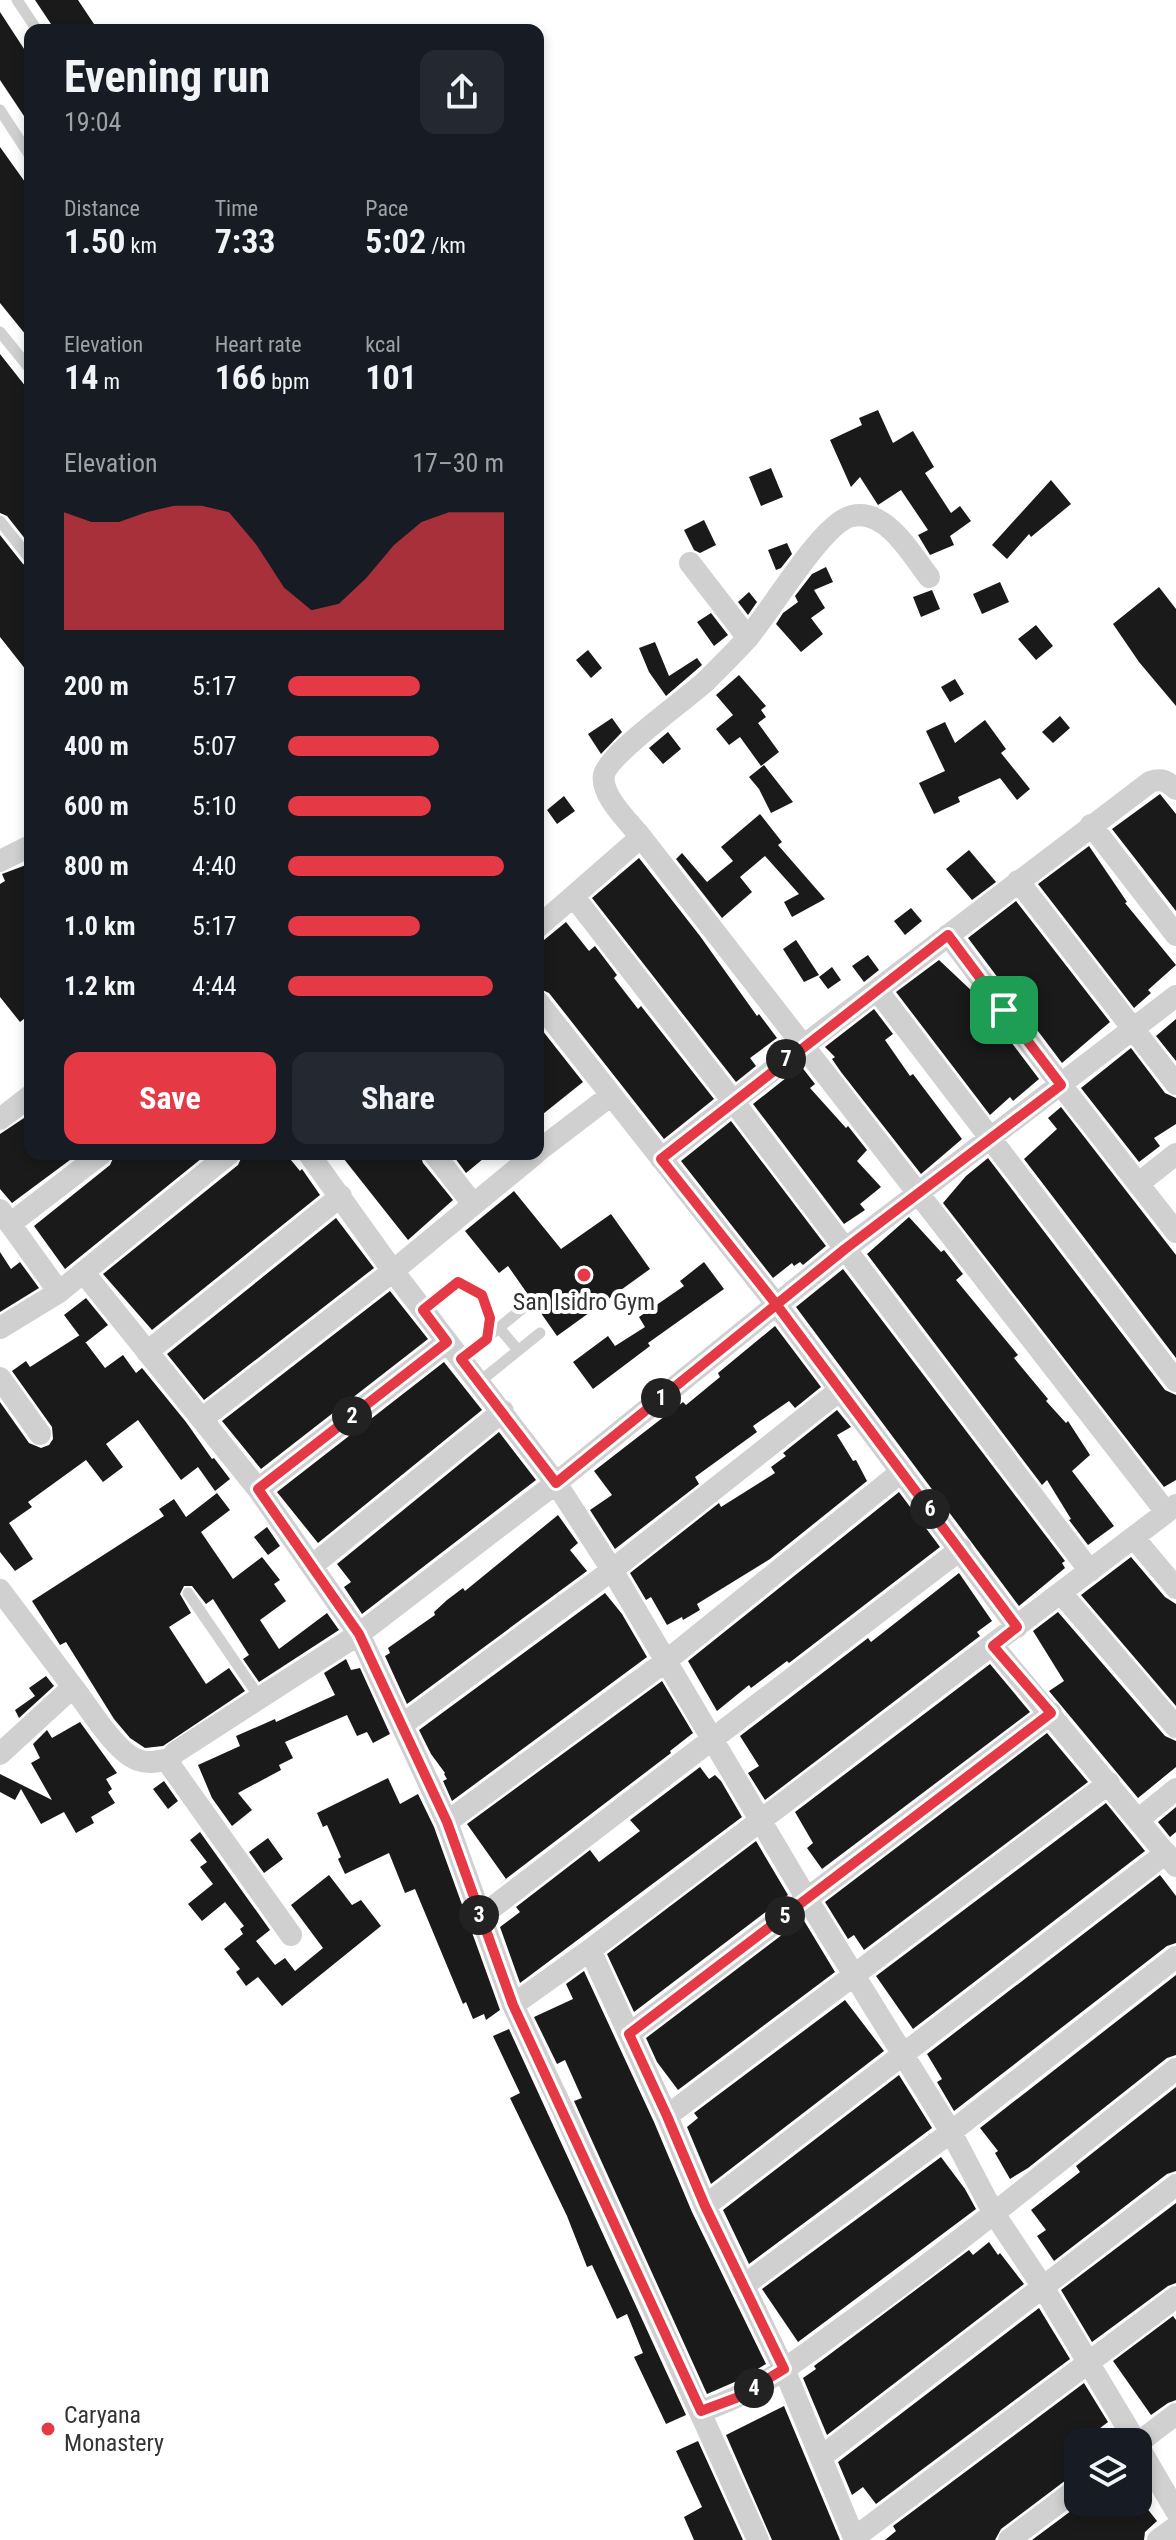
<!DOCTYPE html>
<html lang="en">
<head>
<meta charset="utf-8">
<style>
	:root { --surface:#171b24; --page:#242831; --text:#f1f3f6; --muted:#9ea1a6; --accent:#e63946 }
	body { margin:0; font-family:"Roboto Condensed",sans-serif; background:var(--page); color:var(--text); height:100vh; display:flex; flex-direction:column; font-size:30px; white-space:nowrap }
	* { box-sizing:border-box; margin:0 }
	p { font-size:26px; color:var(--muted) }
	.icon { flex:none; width:44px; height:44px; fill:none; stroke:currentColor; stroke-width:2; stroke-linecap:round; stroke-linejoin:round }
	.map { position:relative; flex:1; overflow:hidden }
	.drawer { position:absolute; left:24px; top:24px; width:520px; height:1136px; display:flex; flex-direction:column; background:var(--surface); border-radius:16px; box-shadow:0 4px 12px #0003 }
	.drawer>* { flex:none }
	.fabs { position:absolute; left:1064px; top:2428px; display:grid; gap:16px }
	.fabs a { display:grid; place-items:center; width:88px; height:88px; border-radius:16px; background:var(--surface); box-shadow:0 4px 12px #0003; font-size:40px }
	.pin { position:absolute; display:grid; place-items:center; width:68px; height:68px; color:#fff; margin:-34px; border-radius:16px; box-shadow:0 4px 12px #0006 }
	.km { position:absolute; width:40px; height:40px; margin:-20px; border-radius:50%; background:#222; color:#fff; font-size:22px; line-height:40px; text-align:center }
	.round { display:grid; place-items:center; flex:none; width:84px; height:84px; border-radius:16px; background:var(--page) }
	.headline { display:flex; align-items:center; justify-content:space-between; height:136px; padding:0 40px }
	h1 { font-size:44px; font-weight:700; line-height:60px }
	.stats { display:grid; grid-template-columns:repeat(3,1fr); gap:12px; height:136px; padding:8px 40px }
	.stats div { display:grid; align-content:center }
	.stats b { font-size:34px; font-weight:700 }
	.stats small { font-size:22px; font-weight:400 }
	.stats p { font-size:22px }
	.chart { height:224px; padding:16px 40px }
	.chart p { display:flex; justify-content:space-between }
	.chart svg { width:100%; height:144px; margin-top:8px; fill:var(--accent); opacity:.7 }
	.button { display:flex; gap:16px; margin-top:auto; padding:16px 40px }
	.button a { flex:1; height:92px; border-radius:16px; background:var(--accent); color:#fff; font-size:32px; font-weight:700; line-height:92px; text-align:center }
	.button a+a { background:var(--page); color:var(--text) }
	ul { padding:0 40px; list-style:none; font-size:26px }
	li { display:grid; grid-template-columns:128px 96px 1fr; align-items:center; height:60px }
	li i { height:20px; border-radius:10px; background:var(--accent) }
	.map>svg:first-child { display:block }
	.building { fill:#1a1a1a }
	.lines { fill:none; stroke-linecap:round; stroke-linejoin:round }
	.service { stroke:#d0d0d0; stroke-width:11 }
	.minor { stroke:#d0d0d0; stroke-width:22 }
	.route-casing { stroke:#fff; stroke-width:16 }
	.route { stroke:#e63946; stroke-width:10 }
	.poi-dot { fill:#e63946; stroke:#fff; stroke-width:3 }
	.labels { text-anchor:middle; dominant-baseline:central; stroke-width:8; stroke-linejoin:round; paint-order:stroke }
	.poi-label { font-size:24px; fill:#333; stroke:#fff }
</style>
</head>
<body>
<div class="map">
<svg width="1176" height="2540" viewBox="0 0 1176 2540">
	<rect width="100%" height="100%" fill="#fff"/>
	<path class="building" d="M35,0H78L98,30H55Z
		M0,12L30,58V125L0,80Z
		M0,147L30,189V340L0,303Z
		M0,354L30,392V545L7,516L0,513Z
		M878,410L893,443L913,431L934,467L925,473L951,513L960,506L971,521L950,536L954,545L930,555L918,535L928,530L901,490L878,505L860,477L851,487L830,440L862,425L859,418Z
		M771,468L783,497L761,506L749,477Z
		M1051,480L1071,504L1031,537L1029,534L1007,559L992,545Z
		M704,520L716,545L700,553L694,550L684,530Z
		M0,535L23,564L30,567V675L0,637Z
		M787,543L792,554L781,568L776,570L768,550Z
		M826,567L833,582L814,590L825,608L811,618L823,634L801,652L776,624L783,613L798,602L795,596L812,574Z
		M1000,582L1009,602L982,614L973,594Z
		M1159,587L1176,609V706L1139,662L1113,624Z
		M932,590L940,609L921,617L913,597Z
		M749,592L757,602L748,615L738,602Z
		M711,613L728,635L714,646L697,622Z
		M1036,625L1053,646L1036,660L1018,639Z
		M655,642L669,676L697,658L702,665L666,696L649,672L639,648Z
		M588,650L602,668L591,678L576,660Z
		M739,675L766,706L761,710L766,717L758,723L779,752L761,766L740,737L729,745L716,729L733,715L716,695Z
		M955,679L964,694L950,702L941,687Z
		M1060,716L1070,728L1053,743L1042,732Z
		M612,718L622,732L601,754L588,734Z
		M985,720L1006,749L1001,753L1030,789L1017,800L1000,778L958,797L960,802L934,814L919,783L945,771L926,731L945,722L955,743Z
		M668,732L681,749L663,764L649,748Z
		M764,765L793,802L771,813L759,789L749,777Z
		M1160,794L1176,814V911L1112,829Z
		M564,796L575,811L557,824L547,810Z
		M760,814L782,842L778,845L825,899L792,917L784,902L799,894L765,856L740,877L752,892L722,918L676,859L682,853L707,882L733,861L721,847Z
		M1089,846L1127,902L1125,903L1176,965L1148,990L1151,993L1134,1008L1038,884Z
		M969,850L996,882L972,900L946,869Z
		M639,858L700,936L757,1016L759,1014L777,1038L750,1058L756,1066L736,1082L592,898Z
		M26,865L30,874V1014L20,1022L0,997V884L5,881L2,874Z
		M1016,901L1110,1022L1062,1063L968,938Z
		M911,908L922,921L905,935L894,921Z
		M566,922L589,951L595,946L617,975L614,978L638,1009L641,1006L714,1099L664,1139L549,993L538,988V945Z
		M796,940L819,975L804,982L783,949Z
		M868,955L879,970L864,982L852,966Z
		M939,960L974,993L1039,1079L1013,1101L1010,1097L990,1115L896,992Z
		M832,967L841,980L828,989L819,977Z
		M874,1009L893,1034L885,1040L910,1076L913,1074L962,1139L921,1174L841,1072L832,1059L835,1057L825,1047Z
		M1176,1019V1061L1156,1036Z
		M538,1025L583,1082L538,1118Z
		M1131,1048L1165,1093L1176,1098V1124L1154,1138L1160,1146L1139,1162L1081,1088Z
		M801,1066L815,1084L810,1088L846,1128L848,1126L867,1150L857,1161L881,1187L860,1204L865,1210L844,1224L753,1104Z
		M1061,1107L1176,1255V1358L1024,1159L1057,1129L1048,1118Z
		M30,1114V1154H78L12,1203L0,1189V1134Z
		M731,1121L826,1246L803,1265L800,1262L794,1266L792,1263L773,1278L681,1161Z
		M115,1154H207L65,1269L34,1226L110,1165Z
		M243,1154H286L300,1171L302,1169L320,1195L152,1330L103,1274L238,1165Z
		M340,1154H420L423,1163L453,1200L408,1240Z
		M452,1154H489L466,1173Z
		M988,1158L1165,1390L1176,1395V1480L1164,1487L943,1203L966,1176Z
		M514,1191L561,1249L611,1214L650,1269L557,1336L508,1266L499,1273L465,1231Z
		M909,1217L941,1252L944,1250L963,1274L956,1280L1018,1355L1014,1358L1048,1399L1046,1401L1066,1423L1068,1421L1090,1455L1072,1471L1114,1526L1088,1545L1069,1520L1071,1519L1047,1480L1042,1485L867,1254Z
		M336,1218L374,1268L204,1400L167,1354Z
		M0,1252L11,1269L20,1262L39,1288L0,1312Z
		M704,1262L724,1289L648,1343L650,1346L593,1389L573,1362L608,1336L615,1346L645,1327L639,1317L684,1286L680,1281Z
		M843,1269L1065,1561L1062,1563L1065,1568L1019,1606L796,1307Z
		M390,1291L428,1339L261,1469L222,1421Z
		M86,1298L108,1325L85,1343L64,1315Z
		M775,1326L821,1387L795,1408L789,1401L753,1426L757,1432L695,1477L699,1484L615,1549L590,1510L612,1495L594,1471L683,1402L686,1405L720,1377L718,1373Z
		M80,1335L105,1368L123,1355L136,1373L142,1368L186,1422L212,1459L214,1458L230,1479L215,1491L198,1467L181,1480L138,1420L106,1444L123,1467L103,1482L86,1460L28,1502L32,1507L9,1523L33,1559L15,1571L0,1552V1402L29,1443L41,1448L49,1445L53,1439L52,1427L12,1371L26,1361L30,1367Z
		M444,1362L482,1410L318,1543L277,1492Z
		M837,1410L851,1427L837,1435L853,1461L856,1460L867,1481L770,1559L697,1604L700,1610L683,1620L682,1617L667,1625L651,1597L646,1600L630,1573L719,1503L721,1507L775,1473L771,1467L786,1456L783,1453Z
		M499,1432L536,1480L362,1614L344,1587L351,1582L337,1564Z
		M899,1492L940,1547L789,1663L787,1661L751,1688L749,1685L717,1711L688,1661Z
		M217,1493L230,1510L201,1532L233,1579L262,1557L280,1580L274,1584L286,1601L260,1620L279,1649L327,1613L339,1630L259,1682L243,1659L249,1655L213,1599L206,1604L192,1586H184L180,1594L191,1613L169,1627L206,1684L229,1668L245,1691L163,1746L145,1748L130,1738L114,1719L66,1642L60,1645L32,1601L164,1516L159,1509L174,1499L186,1517Z
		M558,1515L578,1543L570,1550L587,1571L407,1704L385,1656L390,1653L388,1648L435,1615L434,1612L447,1600L463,1588L465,1591Z
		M267,1527L280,1546L268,1555L254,1537Z
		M1131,1557L1165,1597L1176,1604V1706L1081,1595Z
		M959,1573L992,1621L977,1632L980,1636L765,1800L748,1773L759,1766L740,1736L868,1638L871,1642Z
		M605,1593L622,1614L647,1657L452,1801L443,1781L447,1779L444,1774L445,1773L431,1754L419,1730Z
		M1058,1612L1165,1736L1176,1741V1767L1138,1798L1049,1691L1064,1681L1033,1631Z
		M346,1659L351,1670L360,1668L390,1734L373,1743L367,1732L357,1736L347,1715L285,1742L293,1758L279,1765L281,1770L238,1793L252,1810L232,1826L212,1798L198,1765L240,1746L236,1736L275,1719L276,1722L335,1695L324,1673Z
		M990,1664L1030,1712L822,1869L807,1848L813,1843L795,1812Z
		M46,1676L54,1686L19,1718L15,1710L35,1696L29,1688Z
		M662,1681L693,1733L670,1751L671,1753L498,1885L506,1879L467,1824Z
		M80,1722L117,1773L106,1779L112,1789L108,1792L115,1803L91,1817L94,1823L76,1833L64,1812L41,1824L21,1789L15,1800L0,1792V1774L52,1800L31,1763L40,1758L33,1744L47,1730L52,1738Z
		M1047,1733L1088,1782L864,1950L854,1935L848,1939L825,1902Z
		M700,1767L709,1779L715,1775L721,1781L742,1817L520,1983L500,1927L520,1912L516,1907L590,1850L599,1862L640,1831L630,1820Z
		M388,1778L400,1804L418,1794L434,1827L500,2010L486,2020L484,2014L473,2019L466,2002L463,2004L415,1889L405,1893L389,1853L345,1874L338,1859L341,1857L327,1825L323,1827L317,1813Z
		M164,1781L178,1801L168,1809L153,1789Z
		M1106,1803L1145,1851L913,2029L876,1976Z
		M1176,1807V1832L1170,1837L1158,1822Z
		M200,1832L270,1930L256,1941L275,1965L285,1958L295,1971L323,1948L291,1905L329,1875L352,1905L361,1900L381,1926L282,2006L258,1977L246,1986L236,1972L240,1969L224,1949L243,1934L240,1929L244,1926L225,1902L202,1921L188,1904L213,1884L200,1867L207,1862L190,1840Z
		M268,1838L283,1859L264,1873L249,1852Z
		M756,1841L788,1895L634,2012L607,1954Z
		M1160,1875L1176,1896V1943L1167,1946L954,2111L937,2082L942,2079L927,2054Z
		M803,1919L835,1972L678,2090L657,2062L646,2038Z
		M584,1971L654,2122L692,2212L766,2364L737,2381L707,2394L574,2101L582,2098L565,2060L557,2064L534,2017L573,1999L566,1984Z
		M1176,1975V2055L1167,2058L1028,2168L1010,2179L995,2153L998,2151L980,2128Z
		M845,2000L884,2051L711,2184L687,2127L698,2118L694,2113Z
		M509,2029L686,2415L666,2424L634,2357L643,2353L627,2314L617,2319L592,2265L587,2267L567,2216L510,2098L520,2093L493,2036Z
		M899,2075L932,2128L749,2264L723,2210Z
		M1176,2087V2171L1167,2174L1054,2261L1037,2236L1046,2230L1031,2210L1080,2172L1076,2166Z
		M941,2157L965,2189L976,2209L798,2342L762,2289Z
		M1176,2203V2283L1168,2286L1092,2342L1061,2290Z
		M989,2242L998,2255L1000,2253L1024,2284L827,2435L803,2378L816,2369L814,2366L969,2250L973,2255Z
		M1039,2308L1070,2359L876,2504L863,2487L852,2495L838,2462Z
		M1173,2316L1176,2320V2400L1168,2403L1151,2415L1113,2361Z
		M1084,2383L1108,2422L1091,2435L1096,2442H1078V2474L1070,2477L1001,2529L995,2540H885L896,2531L893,2526Z
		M784,2406L840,2540H772L726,2435Z
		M698,2441L743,2540H694L684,2517L702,2507L676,2451Z
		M1083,2502H1142L1157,2521L1145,2532L1144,2540H1032Z"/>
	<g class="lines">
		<path class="service" d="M17,0L37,30
			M0,110L30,156
			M0,332L30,369
			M0,521L30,559
			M423,1310L458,1282L482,1295L490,1318L487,1339
			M500,1329L518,1350
			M461,1359L523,1308
			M479,1382L540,1333
			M188,1593L260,1698"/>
		<path class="minor" d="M690,563L748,638
			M1091,825L1176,935
			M641,837C629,822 600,795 604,775C608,754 687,699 707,680C720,667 733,654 745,641C769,615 822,522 852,516C886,508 912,555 929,577
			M0,861L30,846
			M1018,881L1176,1084
			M574,897L733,1101L1090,1571
			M538,927L641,837L1166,1512
			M948,935L1061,1085L1176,1232
			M877,990L1176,1381
			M538,1002L776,1304L1017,1627
			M0,1119L30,1096
			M538,1151L610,1096
			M309,1154L393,1271L556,1483L612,1570L807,1899L951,2132L993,2212L1043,2287L1136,2442
			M434,1154L473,1204
			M661,1159L803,1046L1150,782C1162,778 1167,781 1176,789
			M1139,1183L1176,1154
			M0,1210L59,1292
			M10,1224L101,1154
			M84,1273L258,1489L359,1634L447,1822L513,2005L562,2108L758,2540
			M0,1328L59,1292L229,1154
			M147,1352L341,1196
			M0,1378L40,1434
			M203,1418L393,1271L535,1154
			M258,1489L447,1342
			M1134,1538L1176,1588
			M313,1565L503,1411
			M0,1590L73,1687L0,1754
			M1061,1593L1176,1727
			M993,1646L1176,1866
			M73,1687C88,1706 116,1753 138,1760C149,1764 159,1761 170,1759
			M402,1725L612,1570L840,1390
			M1139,1819L1176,1789
			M447,1822L666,1661L901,1472
			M480,1917L961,1549
			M291,1935L172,1768L170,1759L176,1752L359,1634L556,1483L845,1249L1176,996
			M590,1950L667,2116L705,2206L784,2369L855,2540
			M513,2005L590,1950L1176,1505
			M629,2034L1051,1713
			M667,2116L1109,1783
			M705,2206L1166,1853
			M743,2286L951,2132L1176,1957
			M701,2411C760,2393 807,2352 857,2317C966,2238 1070,2152 1176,2069
			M1138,2443L1176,2414
			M1138,2446L1176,2511
			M821,2457L1176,2185
			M854,2538L1176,2297
			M1009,2540L1078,2488
			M1158,2540L1176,2527"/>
	</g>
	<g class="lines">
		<defs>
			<path id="route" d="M1004,1010L1061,1085L845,1249L556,1483L461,1359L487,1339L490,1318L482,1295L458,1282L423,1310L447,1342L258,1489L359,1634L447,1822L513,2005L701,2411L736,2398L784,2369L705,2206L667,2116L629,2034L1051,1713L993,1646L1017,1627L776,1304L661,1159L948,935L1004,1010"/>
		</defs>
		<use href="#route" class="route-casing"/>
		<use href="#route" class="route"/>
	</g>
	<g class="poi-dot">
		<circle cx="584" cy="1275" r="8"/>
		<circle cx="48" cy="2429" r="8"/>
	</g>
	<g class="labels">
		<g class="poi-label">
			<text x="584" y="1302">San Isidro Gym</text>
			<text x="64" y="2415" text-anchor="start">Caryana<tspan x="64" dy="28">Monastery</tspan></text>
		</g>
	</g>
</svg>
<div class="fabs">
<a><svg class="icon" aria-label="layers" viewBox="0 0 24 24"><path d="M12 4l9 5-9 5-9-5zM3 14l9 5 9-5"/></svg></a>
</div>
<div class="pin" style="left:1004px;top:1010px;background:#1e9e55"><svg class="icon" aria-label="arrive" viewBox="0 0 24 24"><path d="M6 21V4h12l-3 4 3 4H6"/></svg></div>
<b class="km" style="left:661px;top:1398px">1</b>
<b class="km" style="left:352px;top:1416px">2</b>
<b class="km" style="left:479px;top:1915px">3</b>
<b class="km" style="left:754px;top:2388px">4</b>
<b class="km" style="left:785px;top:1916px">5</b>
<b class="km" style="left:930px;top:1509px">6</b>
<b class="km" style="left:786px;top:1059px">7</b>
<section class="drawer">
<div class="headline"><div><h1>Evening run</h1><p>19:04</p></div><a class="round"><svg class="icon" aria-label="share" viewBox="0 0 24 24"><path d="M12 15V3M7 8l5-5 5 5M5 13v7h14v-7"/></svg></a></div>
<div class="stats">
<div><p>Distance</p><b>1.50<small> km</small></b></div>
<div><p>Time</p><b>7:33</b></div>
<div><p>Pace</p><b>5:02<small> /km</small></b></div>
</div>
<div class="stats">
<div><p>Elevation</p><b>14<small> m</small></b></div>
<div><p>Heart rate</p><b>166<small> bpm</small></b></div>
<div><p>kcal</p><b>101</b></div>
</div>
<div class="chart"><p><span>Elevation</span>17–30 m</p>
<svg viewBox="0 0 160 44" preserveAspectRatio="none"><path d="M0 44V8L10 11L20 11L30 8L40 6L50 6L60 8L70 18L80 31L90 38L100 36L110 28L120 18L130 11L140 8L150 8L160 8V44z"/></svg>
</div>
<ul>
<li><b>200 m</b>5:17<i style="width:61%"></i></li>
<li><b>400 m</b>5:07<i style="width:70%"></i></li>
<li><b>600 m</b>5:10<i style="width:66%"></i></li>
<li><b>800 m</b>4:40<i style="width:100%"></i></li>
<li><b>1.0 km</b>5:17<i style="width:61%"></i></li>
<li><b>1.2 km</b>4:44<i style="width:95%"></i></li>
</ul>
<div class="button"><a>Save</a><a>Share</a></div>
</section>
</div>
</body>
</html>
